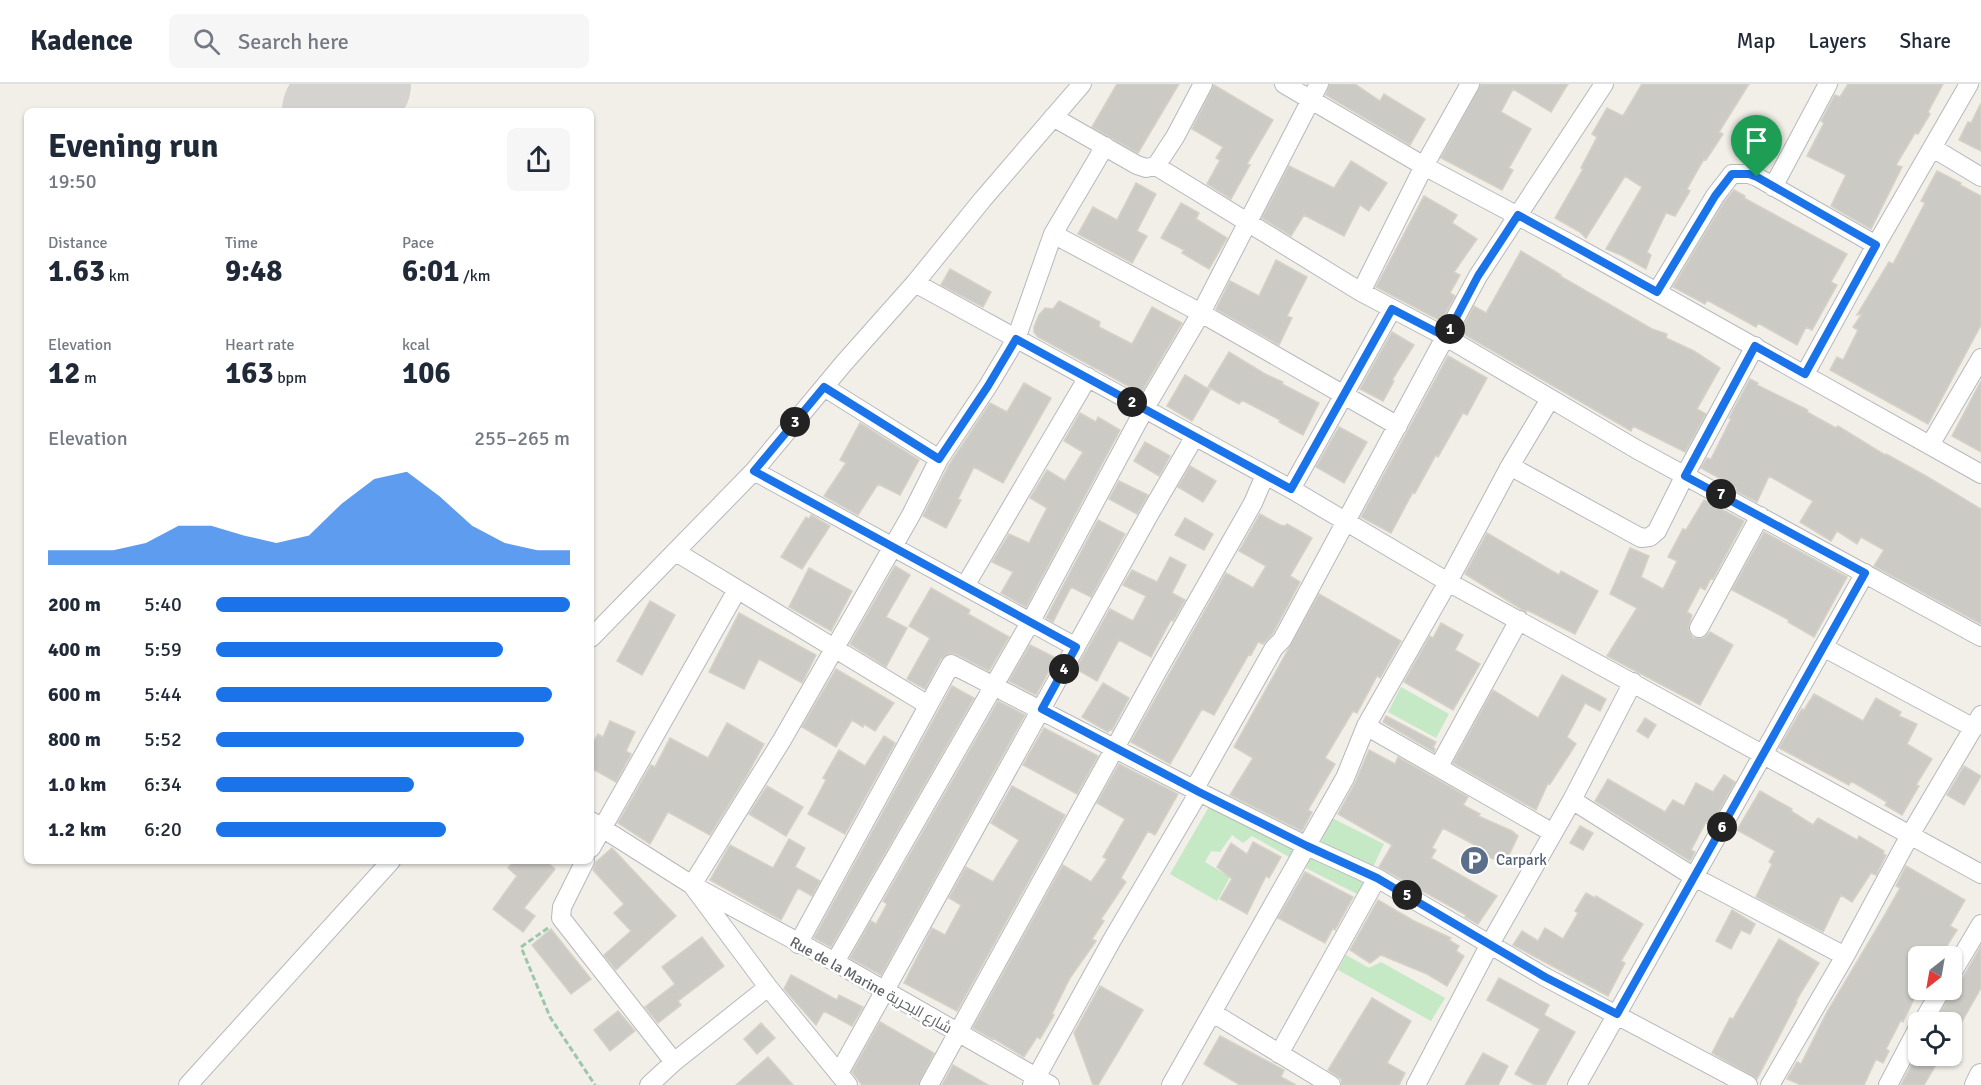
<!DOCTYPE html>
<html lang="en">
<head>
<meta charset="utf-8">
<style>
	:root { --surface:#fff; --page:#f6f6f7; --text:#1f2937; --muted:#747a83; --line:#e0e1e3; --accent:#1a73e8 }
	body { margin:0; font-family:Signika,Cairo,sans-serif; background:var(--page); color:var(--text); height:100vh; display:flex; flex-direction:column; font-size:22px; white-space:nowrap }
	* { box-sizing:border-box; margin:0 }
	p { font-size:20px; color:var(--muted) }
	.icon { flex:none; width:33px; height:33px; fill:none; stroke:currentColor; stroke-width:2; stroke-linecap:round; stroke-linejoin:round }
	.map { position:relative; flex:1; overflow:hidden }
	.sheet { position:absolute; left:24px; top:24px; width:570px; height:756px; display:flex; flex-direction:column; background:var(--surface); border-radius:9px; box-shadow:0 2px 4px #0004 }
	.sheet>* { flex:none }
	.needle { width:39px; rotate:211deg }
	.fabs { position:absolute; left:1908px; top:862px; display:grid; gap:12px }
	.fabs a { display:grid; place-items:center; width:54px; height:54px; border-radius:9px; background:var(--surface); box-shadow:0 2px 4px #0004; font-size:30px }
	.pin { position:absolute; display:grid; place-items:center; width:51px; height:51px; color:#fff; margin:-62px -26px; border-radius:50% 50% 50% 0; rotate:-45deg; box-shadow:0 0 6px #0007 }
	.pin .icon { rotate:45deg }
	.km { position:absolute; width:30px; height:30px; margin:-15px; border-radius:50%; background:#222; color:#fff; font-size:16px; line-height:30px; text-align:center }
	.round { display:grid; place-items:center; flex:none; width:63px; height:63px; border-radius:9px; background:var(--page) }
	.headline { display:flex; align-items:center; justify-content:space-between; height:102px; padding:0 24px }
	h1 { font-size:33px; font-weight:700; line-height:45px }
	.figures { display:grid; grid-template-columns:repeat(3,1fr); gap:9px; height:102px; padding:6px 24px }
	.figures div { display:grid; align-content:center }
	.figures b { font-size:30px; font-weight:700 }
	.figures small { font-size:16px; font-weight:400 }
	.figures p { font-size:16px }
	.chart { height:168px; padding:12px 24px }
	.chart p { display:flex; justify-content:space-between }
	.chart svg { width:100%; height:108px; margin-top:6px; fill:var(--accent); opacity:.7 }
	ul { padding:0 24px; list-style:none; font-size:20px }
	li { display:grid; grid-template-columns:96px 72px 1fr; align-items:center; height:45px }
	li i { height:15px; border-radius:8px; background:var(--accent) }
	header { display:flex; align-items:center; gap:36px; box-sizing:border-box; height:84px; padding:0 30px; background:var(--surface); border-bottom:2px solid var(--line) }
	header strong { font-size:28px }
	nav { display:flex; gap:33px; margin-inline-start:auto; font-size:21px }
	.search { width:420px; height:54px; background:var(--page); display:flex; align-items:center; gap:15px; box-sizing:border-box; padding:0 21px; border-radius:9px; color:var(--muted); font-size:22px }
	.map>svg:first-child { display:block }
	.green { fill:#c5e8c5 }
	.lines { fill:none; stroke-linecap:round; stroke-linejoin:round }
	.runway { stroke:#d4d3d0; stroke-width:102 }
	.building { fill:#cccac5; stroke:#d6d1c6; stroke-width:1.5 }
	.minor-casing { stroke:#b5b8bc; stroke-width:20 }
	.tertiary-casing { stroke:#b5b8bc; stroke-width:24 }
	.path { stroke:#9cc7a9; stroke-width:3; stroke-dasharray:6 3; stroke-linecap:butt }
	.minor { stroke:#fff; stroke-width:18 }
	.tertiary { stroke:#fff; stroke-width:22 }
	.route-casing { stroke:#fff; stroke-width:12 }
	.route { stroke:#1a73e8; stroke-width:8 }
	.labels { text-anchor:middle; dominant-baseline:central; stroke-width:5; stroke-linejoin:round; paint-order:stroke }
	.service-label { font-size:15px; fill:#4e5e75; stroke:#fff; text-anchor:start }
	.street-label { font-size:15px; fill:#5f6368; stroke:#fff }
</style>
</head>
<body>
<header>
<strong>Kadence</strong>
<div class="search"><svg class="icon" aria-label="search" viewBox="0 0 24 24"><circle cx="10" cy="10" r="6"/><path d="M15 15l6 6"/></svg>Search here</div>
<nav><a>Map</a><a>Layers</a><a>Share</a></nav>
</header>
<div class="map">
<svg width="1981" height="1001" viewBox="0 0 1981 1001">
	<rect width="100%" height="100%" fill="#f1efe8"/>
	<path class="green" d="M1401,603L1449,630L1436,654L1388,628Z
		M1213,716L1297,763L1291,774L1252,752L1243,759L1232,751L1220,768L1211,767L1205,778L1230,793L1217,817L1170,790Z
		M1332,734L1384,760L1372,785L1320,760Z
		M1312,771L1367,795L1357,810L1306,784Z
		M1346,871L1369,884L1381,878L1445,914L1431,937L1338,886Z"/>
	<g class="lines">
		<path class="runway" d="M333,27L360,0"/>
	</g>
	<path class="building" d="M1117,0H1179L1138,69L1092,43Z
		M1330,0H1355L1380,17L1384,10L1425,35L1410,61L1326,11Z
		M1481,0H1568L1551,28L1513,5L1501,28L1531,45L1509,84L1513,86L1502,106L1441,74Z
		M1642,0H1749L1719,48L1723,50L1706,76L1704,75L1687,105L1690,107L1675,132L1666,129L1647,168L1651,171L1646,185L1621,171L1606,165L1642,103L1625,92L1586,154L1580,148L1555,134L1583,85L1581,84L1597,53L1592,50L1607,24L1623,32Z
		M1848,0H1943L1928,28L1930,30L1918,50L1915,49L1896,81L1902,83L1871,145L1831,122L1846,91L1807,72L1824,39L1821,37L1835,11L1840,13Z
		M1214,1L1273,36L1247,80L1250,81L1231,115L1207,100L1220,76L1216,74L1223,63L1192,45Z
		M1981,19V67L1959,56L1968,38L1971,39Z
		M1351,77L1387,99L1369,127L1360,121L1344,152L1304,131L1291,152L1262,134L1289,82L1334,104Z
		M1937,87L1961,99L1960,101L1981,112V241L1928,340L1830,286L1837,273L1843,276L1858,246L1853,243L1862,230L1857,231L1889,178L1893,180L1925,119L1921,117Z
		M1136,99L1156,110L1137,147L1147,152L1132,179L1078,150L1093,123L1117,136Z
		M1734,106L1745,112L1744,114L1847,170L1831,198L1837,201L1812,246L1806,243L1797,261L1758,239L1756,243L1707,216L1705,220L1673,203L1724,118Z
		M1424,112L1457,131L1452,139L1477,155L1454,188L1460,191L1450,209L1455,212L1441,237L1376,203Z
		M1181,119L1199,129L1196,135L1227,154L1209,185L1182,169L1184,166L1161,154Z
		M1521,167L1561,191L1560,192L1652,245L1667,250L1666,254L1694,267L1720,284L1697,325L1706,330L1685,368L1633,342L1631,347L1460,248L1474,222L1486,229Z
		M1276,176L1307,193L1287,232L1292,234L1279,261L1216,225L1230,197L1259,212Z
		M950,185L991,208L983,223L941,201Z
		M1059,217L1100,238L1099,243L1132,260L1152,223L1182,239L1141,309L1038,253L1034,248V243L1039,231L1045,224L1053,225Z
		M1392,248L1414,261L1392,296L1394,297L1383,317L1360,305Z
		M1229,268L1265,290L1283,298L1282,300L1319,319L1303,351L1279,338L1280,336L1242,316L1239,320L1208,303Z
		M1448,272L1487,294L1467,331L1463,329L1438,373L1436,371L1415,409L1413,408L1391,449L1361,433Z
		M1185,291L1210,306L1192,337L1167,322Z
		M1750,295L1758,299L1757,301L1808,326L1807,328L1836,344L1838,342L1885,371L1886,370L1926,392L1981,425V540L1874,482L1884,466L1861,453L1857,460L1837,447L1831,457L1800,438L1813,417L1769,392L1757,418L1736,407L1737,404L1701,384L1707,374L1711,375L1731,335L1729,334Z
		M1981,297V368L1952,352Z
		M1024,299L1051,314L1003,399L974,383L958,415L961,416L946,444L923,432L949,381L990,319L1007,328Z
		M1080,329L1096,338L1098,333L1120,346L1026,523L1001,509L1013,488L992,478L1009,450L1029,459L1047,424L1030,414L1047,386L1065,397L1083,368L1064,357Z
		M860,339L919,376L900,411L878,400L858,431L824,412L846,379L840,376Z
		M1339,343L1367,358L1344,399L1316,383Z
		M1145,358L1170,372L1159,392L1134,377Z
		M1190,382L1216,397L1203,418L1178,403Z
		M1119,397L1148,411L1137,430L1109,415Z
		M1704,416L1744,437L1713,495L1711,494L1705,506L1700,503L1687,528L1692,531L1688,545L1693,554H1704L1710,548L1733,561L1700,621L1607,572L1637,524L1610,510L1630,464L1649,472L1641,493L1663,505L1677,477L1668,473L1683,445L1686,446Z
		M1260,430L1280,441L1285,442L1287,440L1312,454L1290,492L1300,498L1273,549L1263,560L1258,558L1251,571L1249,570L1214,631L1202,625L1170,680L1131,658L1226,489L1253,504L1266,482L1239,467Z
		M811,431L830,442L802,485L781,473L806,433L809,435Z
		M1185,434L1213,450L1204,466L1175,451Z
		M1098,436L1125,450L1091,513L1071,503L1053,538L1046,534Z
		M1764,448L1847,493L1814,553L1788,538L1789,536L1732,506Z
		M1487,449L1559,491L1561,487L1598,507L1575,550L1527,526L1526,528L1465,490Z
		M1170,473L1186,481L1172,509L1185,516L1173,537L1171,536L1151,573L1119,556L1097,597L1076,585L1110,525L1133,537L1146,512L1123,501L1132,486L1157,498Z
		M895,482L910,491L886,533L907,544L886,583L850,560Z
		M809,484L852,507L831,547L789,523Z
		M931,504L970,526L968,530L1009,553L989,587L956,570L950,569L941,575L925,605L907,595L930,554L909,542Z
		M1319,510L1401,557L1380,594L1377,592L1357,629L1353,627L1325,674L1335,680L1308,726L1312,728L1302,747L1230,711L1253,674L1234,663Z
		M650,517L675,531L642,591L617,577Z
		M739,529L816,571L802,599L759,575L744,605L709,588Z
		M1441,539L1463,551L1455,566L1480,580L1453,626L1404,598L1430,552L1433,554Z
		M1030,561L1056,574L1036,611L1009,597Z
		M836,585L894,619L875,647L864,640L863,643L852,636L836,663L802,643Z
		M1562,591L1606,615L1600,627L1585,619L1567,653L1576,660L1550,700L1548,699L1536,726L1453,679L1493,606L1538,634Z
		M1103,599L1129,614L1112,646L1110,645L1108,648L1082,633Z
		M952,602L974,614L831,863L814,854Z
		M1814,610L1863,637L1876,614L1901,628L1899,632L1917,640L1907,660L1932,675L1916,701L1919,702L1902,731L1885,721L1887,718L1851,697L1849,701L1779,664L1802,625L1804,626Z
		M998,617L1025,631L881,891L850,874L871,837L876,840L887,820L883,817Z
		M1386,632L1436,658L1433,663L1435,665L1434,668L1383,638Z
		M1645,634L1656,641L1648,654L1637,647Z
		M610,637L635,648L626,667L631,670L616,698L591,684V662L598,650L603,653Z
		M727,639L764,660L747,691L710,751L668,728L650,760L618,739L651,681L655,683L670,654L708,674Z
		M1044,644L1098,672L1077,710L1023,681Z
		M884,652L895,659L845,750L808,730L826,696L823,694L839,666L865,682Z
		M1369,666L1395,680L1398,673L1468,713L1463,721L1480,730L1478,732L1512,747L1518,752L1509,771H1508L1503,779L1491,774L1484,769L1486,767L1443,744L1432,764L1436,766L1431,774L1497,812L1478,840L1465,833L1466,831L1379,783L1392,761L1338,730L1355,699Z
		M1119,680L1178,710L1155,751L1148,747L1121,794L1126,798L1101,835L1104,837L1092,855L1096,857L1070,894L1052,930L1054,931L1040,955L1037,953L1024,973L993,954L992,955L973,944L1063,781L1091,798L1107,775L1103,773L1125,735L1097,719Z
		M1964,682L1981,692L1964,721L1947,711Z
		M1724,691L1735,698L1711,741L1706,738L1691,766L1695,768L1690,777L1595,717L1608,695L1665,728L1673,716L1684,722L1696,699L1713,708Z
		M767,702L803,723L786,752L749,730Z
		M1012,702L1065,731L957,927L904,899L932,844L945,851L959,825L961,821L949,814L966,783L993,798L1019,756L991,739Z
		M1760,707L1792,725L1791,727L1813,741L1818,734L1857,756L1859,752L1884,767L1883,770L1886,771L1876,791L1871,789L1852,818L1841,811L1823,848L1756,813L1772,780L1769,778L1775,767L1737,746Z
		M1580,742L1593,749L1583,766L1570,759Z
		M789,755L805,764L795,783L820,797L812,812L798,804L781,836L710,796L730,761L773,784Z
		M1253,758L1281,773L1269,794L1266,792L1247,830L1220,815L1232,795L1217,783L1231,759L1247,770Z
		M612,764L676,832L616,886L604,871L631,847L614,829L624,820L593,786L596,778Z
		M514,777H546L555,785L524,824L535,832L523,848L493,825L517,792L508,784Z
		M1906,782L1965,816L1950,842L1957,846L1940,873H1918V912L1916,911L1903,938L1901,936L1886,965L1889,967L1883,979L1876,975L1864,1001H1801L1787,995L1797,978L1801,980L1827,928L1883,834L1900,804L1896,802Z
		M1305,788L1353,813L1335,846L1333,844L1325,859L1278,834Z
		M1586,809L1595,814L1596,812L1643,840L1621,877L1625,879L1608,912L1513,861L1522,847L1538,857L1545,844L1563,855L1578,829L1575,827Z
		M1378,816L1414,837L1451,854L1449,856L1459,862L1456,867L1464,872L1447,902L1427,890L1381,871L1370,879L1350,866Z
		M1732,826L1755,840L1750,850L1741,846L1731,865L1716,857Z
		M551,845L591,895L571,910L532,861Z
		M702,853L724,882L678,917L681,921L658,939L645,923L675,900L662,883Z
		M1779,855L1819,879L1796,917L1797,918L1757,995L1712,969L1730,934L1733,935Z
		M1981,862V904L1952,955V939H1935L1956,899L1962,895Z
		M791,891L837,916L839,911L863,923L852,942L824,927L816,941L784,905Z
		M1499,894L1549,921L1544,931L1575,948L1545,1001H1535L1515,990L1540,945L1487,916Z
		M1100,902L1143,926L1098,1001H1093L1074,949Z
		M1372,914L1411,937L1387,979L1405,989L1399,1001H1342L1341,995L1328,986Z
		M618,927L635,947L610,967L594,946Z
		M880,938L934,969L918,1001H862L852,988Z
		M761,939L775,954L757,970L744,955Z
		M1220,952L1284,986L1281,993L1296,1001H1240L1204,980Z
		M1483,969L1508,982L1498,1001H1465Z
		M1916,972H1941L1924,1001H1901Z
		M768,973L793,1001H736Z
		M953,981L988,1001H942Z"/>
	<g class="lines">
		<defs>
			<path id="minor" d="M1284,0L1424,82L1580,165L1981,390
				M1053,33L1137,81L1146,84L1156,82L1175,53L1203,0
				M1933,64L1981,93
				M1156,82L1361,208L1446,253L1636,365L1981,553
				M1773,103L1828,0
				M1053,150L1201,229L1398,342
				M915,199L1291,405L1448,498L1981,790
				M1361,208L1424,82L1470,0
				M1657,208L1715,112L1732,90H1749L1757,93L1876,161
				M1805,290L1876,161L1969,0
				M824,303L939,375
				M1930,361L1981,274
				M1510,382L1641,454L1650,453L1657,447L1685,391L1755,262
				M754,387L1076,563
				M1291,405L1392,225
				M676,468L928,621
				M965,502L1088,293
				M1699,544L1760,432
				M591,554L754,387L844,279L915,199L983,115L1082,0
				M1823,563L1974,644
				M1366,642L1553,749
				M1439,682L1519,536
				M1572,716L1694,793L1845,872
				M591,737L692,801L768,903L848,1001
				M591,764L737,506
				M585,777L562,823L561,834L674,978
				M692,801L782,656L911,431L939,375L988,302L1016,255L1053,150L1105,62
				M692,801L835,878L1050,1001
				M798,860L951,580L1199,708L1307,762L1377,794L1545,893L1748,1001
				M835,878L1031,537L1145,324L1201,229L1319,0
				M1952,889L1981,840
				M1213,929L1331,1001
				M1922,939L1941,906
				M1279,970L1377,794
				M839,989L1149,431L1195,352
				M188,1001L391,777
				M649,1001L674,978L768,903
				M929,1001L1158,586L1253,419L1265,391
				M1032,1001L1112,856L1199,708L1195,704L1274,564L1282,556L1478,192L1604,0
				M1171,1001L1345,694L1366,642L1448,498L1510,382L1550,315
				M1416,1001L1490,860L1572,716L1633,598
				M1577,1001L1865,489
				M1770,1001L1845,872L1910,751L1981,631
				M1888,1001L1918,944"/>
			<path id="tertiary" d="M1976,1001L1981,991"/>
		</defs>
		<use href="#minor" class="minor-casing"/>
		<use href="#tertiary" class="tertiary-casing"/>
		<path class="path" d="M548,844L521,863L550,933L595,1001"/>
		<use href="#minor" class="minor"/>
		<use href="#tertiary" class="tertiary"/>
	</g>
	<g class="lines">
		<defs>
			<path id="route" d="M1732,90H1749L1757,93L1876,161L1805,290L1755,262L1685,392L1865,489L1617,930L1545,893L1377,794L1307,762L1199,708L1042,625L1076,563L754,387L824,303L939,375L988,302L1016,255L1291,405L1392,225L1446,253L1478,192L1518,131L1657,208L1715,112Z"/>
		</defs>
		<use href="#route" class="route-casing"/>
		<use href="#route" class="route"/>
	</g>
	<defs>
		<symbol id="parking-disc" viewBox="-11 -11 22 22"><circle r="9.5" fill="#5c6f8a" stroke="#fff"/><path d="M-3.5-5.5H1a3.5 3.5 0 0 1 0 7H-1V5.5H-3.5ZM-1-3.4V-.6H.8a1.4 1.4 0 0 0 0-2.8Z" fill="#fff"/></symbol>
	</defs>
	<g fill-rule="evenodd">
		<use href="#parking-disc" x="1458" y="760" width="33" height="33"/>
	</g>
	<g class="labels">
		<g class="service-label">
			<text x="1496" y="776">Carpark</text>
		</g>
		<g class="street-label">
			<text transform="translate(871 901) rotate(29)">Rue de la Marine شارع البحرية</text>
		</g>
	</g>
</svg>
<div class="fabs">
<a><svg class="needle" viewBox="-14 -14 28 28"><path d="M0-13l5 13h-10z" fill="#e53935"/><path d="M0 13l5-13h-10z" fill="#747a83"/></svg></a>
<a><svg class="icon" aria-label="locate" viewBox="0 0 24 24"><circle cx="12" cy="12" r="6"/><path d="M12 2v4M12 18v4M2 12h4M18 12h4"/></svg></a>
</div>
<div class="pin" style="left:1757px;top:93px;background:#1e9e55"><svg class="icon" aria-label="arrive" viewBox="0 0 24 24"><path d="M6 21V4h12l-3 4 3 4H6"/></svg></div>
<b class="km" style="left:1450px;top:245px">1</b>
<b class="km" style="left:1132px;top:318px">2</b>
<b class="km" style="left:795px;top:338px">3</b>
<b class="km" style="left:1064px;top:585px">4</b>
<b class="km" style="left:1407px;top:811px">5</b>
<b class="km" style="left:1722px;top:743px">6</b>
<b class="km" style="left:1721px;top:410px">7</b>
<section class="sheet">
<div class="headline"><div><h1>Evening run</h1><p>19:50</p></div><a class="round"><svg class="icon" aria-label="share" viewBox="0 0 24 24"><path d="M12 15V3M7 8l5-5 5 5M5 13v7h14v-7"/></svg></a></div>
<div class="figures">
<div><p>Distance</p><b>1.63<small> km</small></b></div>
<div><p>Time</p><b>9:48</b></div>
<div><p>Pace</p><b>6:01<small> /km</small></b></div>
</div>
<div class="figures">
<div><p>Elevation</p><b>12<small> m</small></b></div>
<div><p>Heart rate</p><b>163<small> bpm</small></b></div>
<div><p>kcal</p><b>106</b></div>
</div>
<div class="chart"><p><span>Elevation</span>255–265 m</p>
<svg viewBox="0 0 160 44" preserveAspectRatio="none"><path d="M0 44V38L10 38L20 38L30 35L40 28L50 28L60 32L70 35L80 32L90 19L100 9L110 6L120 16L130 28L140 35L150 38L160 38V44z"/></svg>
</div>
<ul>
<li><b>200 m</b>5:40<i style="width:100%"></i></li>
<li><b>400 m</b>5:59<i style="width:81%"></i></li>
<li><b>600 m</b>5:44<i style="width:95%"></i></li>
<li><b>800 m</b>5:52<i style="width:87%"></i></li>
<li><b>1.0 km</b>6:34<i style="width:56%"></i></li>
<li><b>1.2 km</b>6:20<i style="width:65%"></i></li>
</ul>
</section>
</div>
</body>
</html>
